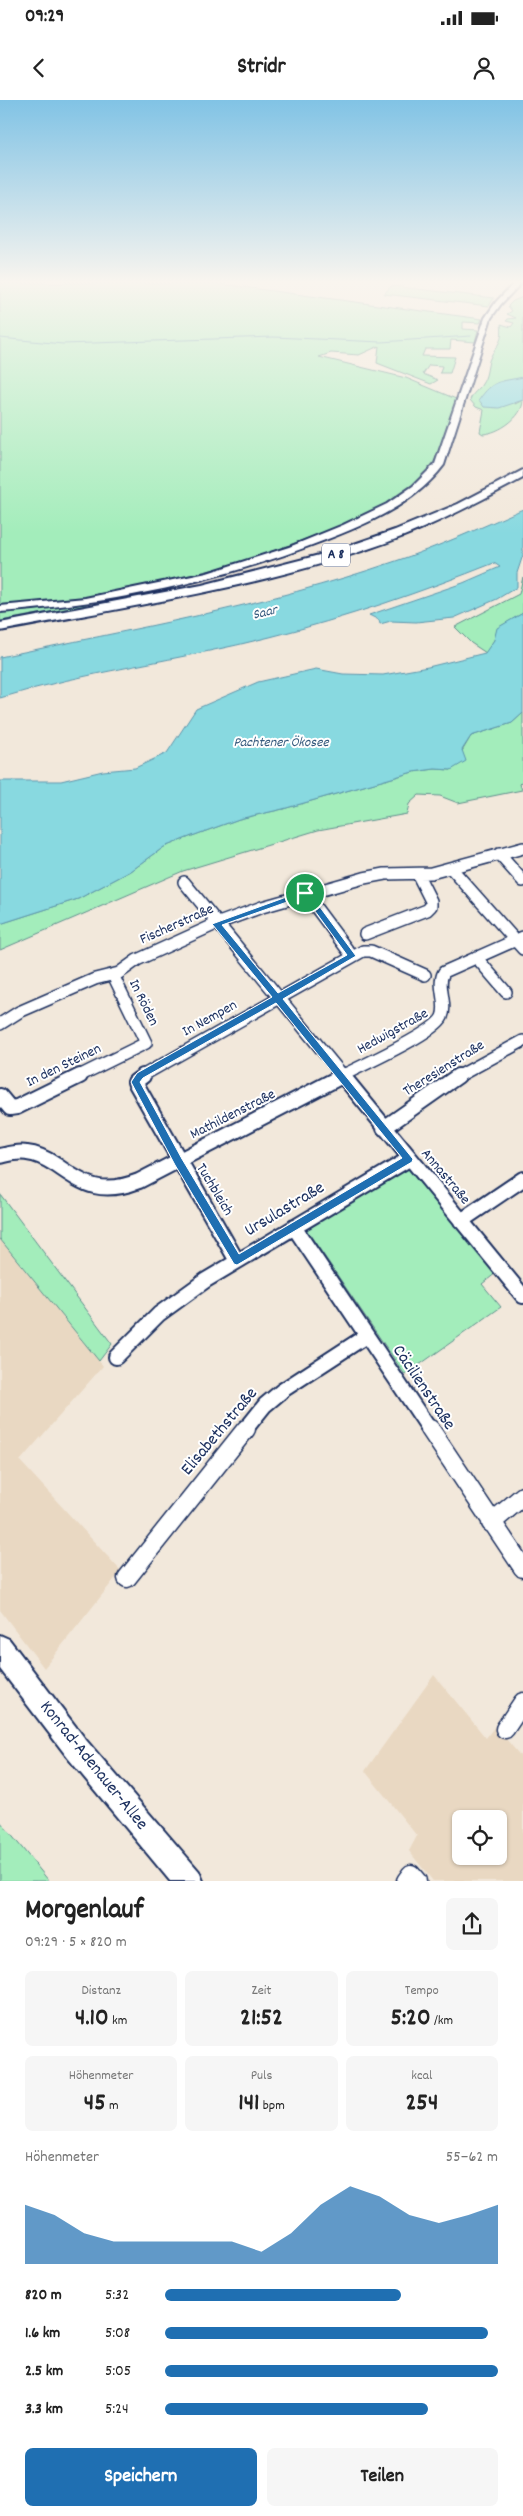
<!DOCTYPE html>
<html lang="de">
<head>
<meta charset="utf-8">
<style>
	:root { --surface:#fff; --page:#f6f6f6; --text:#222; --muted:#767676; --accent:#1f6fb2 }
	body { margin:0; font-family:Dekko,sans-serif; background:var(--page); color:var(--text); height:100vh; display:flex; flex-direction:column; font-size:19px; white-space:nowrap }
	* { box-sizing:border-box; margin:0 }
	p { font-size:16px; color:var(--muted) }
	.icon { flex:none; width:28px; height:28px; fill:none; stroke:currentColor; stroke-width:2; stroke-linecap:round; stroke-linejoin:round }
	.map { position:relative; height:1781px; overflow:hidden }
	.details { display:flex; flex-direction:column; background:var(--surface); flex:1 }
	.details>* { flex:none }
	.buttons { position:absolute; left:452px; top:1710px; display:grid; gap:10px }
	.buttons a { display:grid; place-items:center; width:55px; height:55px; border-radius:8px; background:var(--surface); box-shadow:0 1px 4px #0004; font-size:25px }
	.pin { position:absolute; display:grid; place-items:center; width:42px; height:42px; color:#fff; margin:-21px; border:2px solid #fff; border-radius:50%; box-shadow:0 1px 5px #0007 }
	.round { display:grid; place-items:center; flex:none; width:52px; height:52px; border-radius:8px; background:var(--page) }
	.overview { display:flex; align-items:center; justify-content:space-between; height:85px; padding:0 25px }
	h1 { font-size:28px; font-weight:700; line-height:38px }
	.figures { display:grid; grid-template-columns:repeat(3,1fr); gap:8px; height:85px; padding:5px 25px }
	.figures div { display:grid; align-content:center; border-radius:8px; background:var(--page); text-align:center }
	.figures b { font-size:25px; font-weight:700 }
	.figures small { font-size:14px; font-weight:400 }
	.figures p { font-size:14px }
	.chart { height:140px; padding:10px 25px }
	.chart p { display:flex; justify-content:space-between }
	.chart svg { width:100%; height:90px; margin-top:5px; fill:var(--accent); opacity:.7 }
	.cta { display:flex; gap:10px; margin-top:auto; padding:10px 25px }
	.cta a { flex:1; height:58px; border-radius:8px; background:var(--accent); color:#fff; font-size:20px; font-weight:700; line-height:58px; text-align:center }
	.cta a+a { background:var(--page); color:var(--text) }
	ul { padding:0 25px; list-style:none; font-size:16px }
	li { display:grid; grid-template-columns:80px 60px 1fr; align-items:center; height:38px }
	li i { height:12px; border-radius:6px; background:var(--accent) }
	.status { display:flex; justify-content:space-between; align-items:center; height:35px; padding:0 25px; background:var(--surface); direction:ltr }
	.status svg { height:14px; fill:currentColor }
	header { display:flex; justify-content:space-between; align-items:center; height:65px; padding:0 25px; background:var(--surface); font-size:22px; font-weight:700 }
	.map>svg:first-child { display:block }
	.built { fill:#e9d8c2; fill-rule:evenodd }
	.green { fill:#a3edbb; stroke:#5f8e8c }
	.water { fill:#88d9e0; stroke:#5c95ac }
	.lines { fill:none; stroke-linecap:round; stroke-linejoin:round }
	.stream { stroke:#5c95ac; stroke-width:1 }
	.street-far2-casing { stroke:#1b2f5e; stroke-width:14 }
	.street-far1-casing { stroke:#1b2f5e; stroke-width:18 }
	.street-casing { stroke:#1b2f5e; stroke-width:21 }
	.secondary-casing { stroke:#1b2f5e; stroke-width:4 }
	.highway-casing { stroke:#1b2f5e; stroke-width:4 }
	.street-far2 { stroke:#fff; stroke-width:11 }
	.street-far1 { stroke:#fff; stroke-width:14 }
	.street { stroke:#fff; stroke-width:18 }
	.secondary { fill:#fff; fill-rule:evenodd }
	.highway { fill:#fff; fill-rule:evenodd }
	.route { fill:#1f6fb2; stroke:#fff; fill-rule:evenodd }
	.labels { text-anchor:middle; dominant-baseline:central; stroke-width:4; stroke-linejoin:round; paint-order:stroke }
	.shield { fill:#fff; stroke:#5f6d8e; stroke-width:1 }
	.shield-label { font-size:14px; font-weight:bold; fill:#1b2f5e }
	.far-water-label { font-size:14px; font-style:italic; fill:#365a7e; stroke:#fff }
	.street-label { font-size:15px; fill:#1b2f5e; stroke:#fff }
	.near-street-label { font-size:18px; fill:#1b2f5e; stroke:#fff }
</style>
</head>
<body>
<div class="status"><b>09:29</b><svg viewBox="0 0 49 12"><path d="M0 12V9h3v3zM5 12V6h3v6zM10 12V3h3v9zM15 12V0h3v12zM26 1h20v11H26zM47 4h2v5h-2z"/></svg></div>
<header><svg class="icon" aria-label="back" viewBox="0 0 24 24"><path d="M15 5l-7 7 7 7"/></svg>Stridr<svg class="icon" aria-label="person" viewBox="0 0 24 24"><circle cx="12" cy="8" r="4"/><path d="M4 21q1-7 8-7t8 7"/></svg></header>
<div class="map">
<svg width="523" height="1781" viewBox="0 0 523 1781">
	<rect width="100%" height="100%" fill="#f2e8db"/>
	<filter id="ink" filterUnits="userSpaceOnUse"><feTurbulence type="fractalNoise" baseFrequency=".02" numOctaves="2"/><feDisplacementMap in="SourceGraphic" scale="10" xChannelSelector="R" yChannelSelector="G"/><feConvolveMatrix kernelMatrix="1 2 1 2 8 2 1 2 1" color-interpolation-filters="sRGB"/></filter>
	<g filter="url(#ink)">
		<path class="built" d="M0,1139L103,1266L20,1361L121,1471L44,1568L0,1510Z
			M434,1575L486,1638L495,1626L523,1659V1781H433L409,1751L417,1736L365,1671ZM461,1719H499V1756H461Z"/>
		<path class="green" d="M0,183H213L482,219L480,223L463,222V229L478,230L475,242L451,240L450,249H425L422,256L455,257L450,273H440L442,266L429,265L423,274L438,280L431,284L377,263L379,246L359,255L331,253L319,257L406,278L456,299L438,354L427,374L407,391L381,406L341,426L240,463L112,494L82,506L0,521Z
			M391,186L494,198L489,206L384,194Z
			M523,197V277L515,304L523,300C523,317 499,333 483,334L480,332L484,310L476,307L470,300C472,293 479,290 482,284C487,277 487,269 489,261C495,244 504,245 501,224L511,227L514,223L506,221L508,219L516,218L507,214L512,211L508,206L513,201Z
			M523,477V513L498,528L494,540L486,553L471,543L455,527L519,494Z
			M523,613V681L520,684L522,690L458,703L440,696L419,695L409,704L407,714L318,730L183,771L0,850V824L78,799L131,771L164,747L192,736L239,719L283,709L413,672L435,669L451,670L471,636L512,623Z
			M408,1069L496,1173L482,1184L501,1207L405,1275L306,1129Z
			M0,1094L112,1244L99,1261L0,1139Z
			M0,1721L49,1781H0Z"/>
		<path class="water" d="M523,277V300L499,308L484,307L479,300C493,279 501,282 523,277Z
			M523,409V455L517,473V487L497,499L454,518L416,522L391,521L380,524L379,520L369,515L463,483L500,467L494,463C421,492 346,518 270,537C181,560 88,571 0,598V557C132,529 266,506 393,462C438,447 480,428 523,409Z
			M523,513V613L512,623L471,636L462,650L466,661L451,670L435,669L413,672L283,709L239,719L192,736L164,747L131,771L78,799L0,824V681H61L103,671L135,668L167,653L196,609L258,582L316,569L343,574L383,575L428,567L485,553L494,540L497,528Z"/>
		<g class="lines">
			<path class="stream" d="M0,238L63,244L274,237L381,242L471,236"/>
			<defs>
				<path id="street-far2" d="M499,754L523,781
					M451,768L523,849
					M184,782L344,977
					M305,793L352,856
					M365,834L427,810L431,806V801L418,775
					M476,857L506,892
					M0,924L19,912L95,879L119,873L137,860L216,824L262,807L364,778L385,774L431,773L523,748
					M77,977L146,943L113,875
					M140,977L363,851H371L425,875
					M339,977C359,967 435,933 442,917C448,903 436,885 444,872L523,837
					M457,977L523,941"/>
				<path id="street-far1" d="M143,976L135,982L237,1161
					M343,976L523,1196
					M0,996L10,1008L17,1007L80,976
					M384,1028L458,976
					M0,1056C9,1054 18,1051 27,1053C38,1054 47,1059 56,1065C86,1086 102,1095 139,1081L342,976
					M461,1121L523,1079
					M294,1127L430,1330
					M116,1257L159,1214L206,1180L409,1059
					M245,1330L265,1305L283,1290L366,1236"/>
				<path id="street" d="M430,1329L523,1468
					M491,1423L523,1396
					M127,1478L246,1329
					M505,1629L523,1602
					M406,1781L411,1774L417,1781"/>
				<path id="secondary" d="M514,183H521L501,204L491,218L444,365C414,405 365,425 320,442C217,482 110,504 0,512V506L85,498L207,473L289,447L343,425L387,404L413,386L435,364L485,218L496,202Z
					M0,1535L9,1539L86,1640L199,1771L203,1781H170L68,1658L0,1569Z"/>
				<path id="highway" d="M523,370V378C484,399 446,419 404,436C275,486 135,505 0,531V523L202,485L331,452L395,430L458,404Z"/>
			</defs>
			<use href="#street-far2" class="street-far2-casing"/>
			<use href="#street-far1" class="street-far1-casing"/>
			<use href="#street" class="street-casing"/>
			<use href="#secondary" class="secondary-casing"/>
			<use href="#highway" class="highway-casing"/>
			<use href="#street-far2" class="street-far2"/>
			<use href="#street-far1" class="street-far1"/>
			<use href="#street" class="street"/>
			<use href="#secondary" class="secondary"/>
			<use href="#highway" class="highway"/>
		</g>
	</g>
	<linearGradient id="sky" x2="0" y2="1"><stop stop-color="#81c3e5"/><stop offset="0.42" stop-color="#f9f5ef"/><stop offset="1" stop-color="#f9f5ef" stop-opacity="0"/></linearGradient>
	<rect width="523" height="433" fill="url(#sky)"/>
	<path class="route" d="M303,791H308L356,856L283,899L413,1059L412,1062L237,1165L234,1164L175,1065L131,982L137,973L272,897L212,824ZM304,796L347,855L278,893L222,825ZM276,903L402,1058L239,1154L182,1059L140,982L143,978Z"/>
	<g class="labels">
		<rect class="shield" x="322" y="443.5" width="28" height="23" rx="4"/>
		<g class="shield-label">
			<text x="336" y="455">A 8</text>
		</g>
		<g class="far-water-label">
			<text transform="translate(265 513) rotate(-14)">Saar</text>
			<text x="281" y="643">Pachtener Ökosee</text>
		</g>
		<g class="street-label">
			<text transform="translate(177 825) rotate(-24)">Fischerstraße</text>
			<text transform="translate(143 903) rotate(64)">In Röden</text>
			<text transform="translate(210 919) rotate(-29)">In Nempen</text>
			<text transform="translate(393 932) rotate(-29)">Hedwigstraße</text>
			<text transform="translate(64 966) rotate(-26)">In den Steinen</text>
			<text transform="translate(444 969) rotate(-32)">Theresienstraße</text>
			<text transform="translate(233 1015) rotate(-27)">Mathildenstraße</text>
			<text transform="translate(445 1077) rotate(50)">Annastraße</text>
			<text transform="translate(214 1090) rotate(59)">Tuchbleich</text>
		</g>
		<g class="near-street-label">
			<text transform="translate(285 1110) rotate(-31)">Ursulastraße</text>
			<text transform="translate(423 1288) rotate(56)">Cäcilienstraße</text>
			<text transform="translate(220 1332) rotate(-50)">Elisabethstraße</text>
			<text transform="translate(93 1666) rotate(51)">Konrad-Adenauer-Allee</text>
		</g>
	</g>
</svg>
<div class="buttons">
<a><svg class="icon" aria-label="locate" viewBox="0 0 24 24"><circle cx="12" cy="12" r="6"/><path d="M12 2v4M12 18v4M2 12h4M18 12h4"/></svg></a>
</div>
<div class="pin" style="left:305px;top:793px;background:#1e9e55"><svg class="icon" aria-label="arrive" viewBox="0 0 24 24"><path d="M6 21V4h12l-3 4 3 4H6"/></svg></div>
</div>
<section class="details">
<div class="overview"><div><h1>Morgenlauf</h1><p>09:29 · 5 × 820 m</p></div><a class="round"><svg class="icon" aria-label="share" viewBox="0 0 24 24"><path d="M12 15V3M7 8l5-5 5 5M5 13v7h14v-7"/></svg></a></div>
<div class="figures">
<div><p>Distanz</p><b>4.10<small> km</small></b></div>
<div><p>Zeit</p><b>21:52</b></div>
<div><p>Tempo</p><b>5:20<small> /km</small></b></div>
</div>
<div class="figures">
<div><p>Höhenmeter</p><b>45<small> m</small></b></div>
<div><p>Puls</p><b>141<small> bpm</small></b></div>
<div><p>kcal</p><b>254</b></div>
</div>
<div class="chart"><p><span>Höhenmeter</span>55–62 m</p>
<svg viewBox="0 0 160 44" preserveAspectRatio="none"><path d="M0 44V15L10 20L20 29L30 33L40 33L50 33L60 33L70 33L80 38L90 29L100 15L110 6L120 11L130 20L140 24L150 20L160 15V44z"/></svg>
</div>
<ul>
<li><b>820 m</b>5:32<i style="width:71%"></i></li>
<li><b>1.6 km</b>5:08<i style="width:97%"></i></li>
<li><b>2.5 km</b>5:05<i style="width:100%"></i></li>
<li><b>3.3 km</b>5:24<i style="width:79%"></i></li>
</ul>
<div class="cta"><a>Speichern</a><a>Teilen</a></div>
</section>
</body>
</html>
